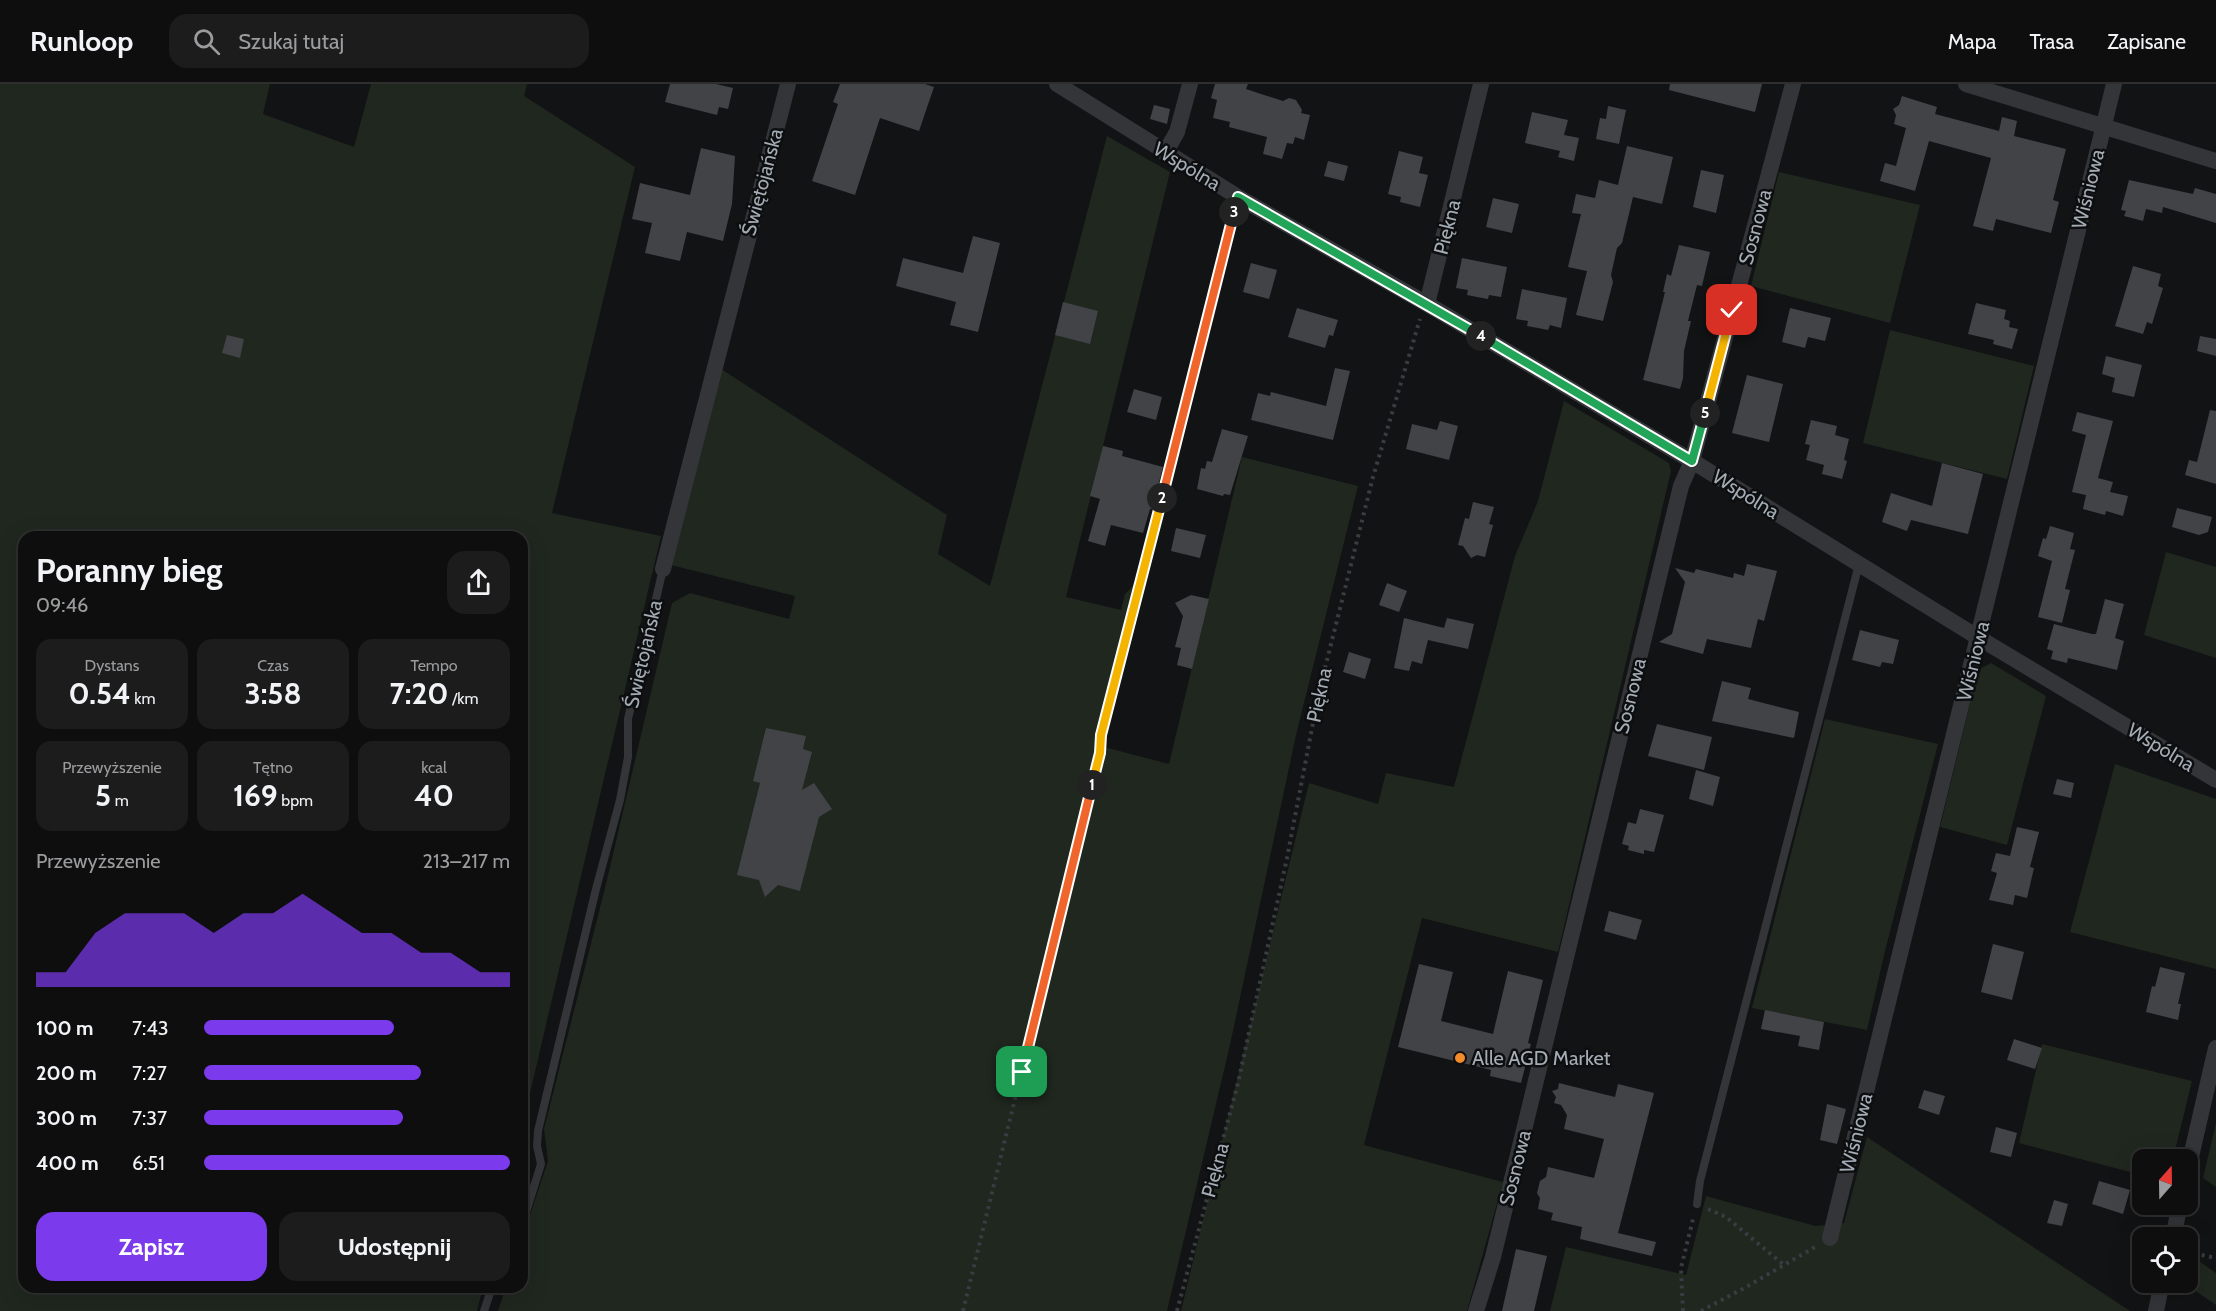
<!DOCTYPE html>
<html lang="pl">
<head>
<meta charset="utf-8">
<style>
	:root { --surface:#0e0e0f; --page:#1c1c1d; --text:#f1f3f6; --muted:#9b9c9e; --line:#2e2e2f; --accent:#7c3aed }
	body { margin:0; font-family:Cabin,sans-serif; background:var(--page); color:var(--text); height:100vh; display:flex; flex-direction:column; font-size:22px; white-space:nowrap }
	* { box-sizing:border-box; margin:0 }
	p { font-size:20px; color:var(--muted) }
	.icon { flex:none; width:33px; height:33px; fill:none; stroke:currentColor; stroke-width:2; stroke-linecap:round; stroke-linejoin:round }
	.map { position:relative; flex:1; overflow:hidden }
	.side { position:absolute; left:18px; top:447px; width:510px; height:762px; display:flex; flex-direction:column; background:var(--surface); border-radius:18px; box-shadow:0 6px 24px #0002,0 0 0 2px var(--line) }
	.side>* { flex:none }
	.needle { width:39px; rotate:20deg }
	.buttons { position:absolute; left:2132px; top:1065px; display:grid; gap:12px }
	.buttons a { display:grid; place-items:center; width:66px; height:66px; border-radius:12px; background:var(--surface); box-shadow:0 6px 24px #0002,0 0 0 2px var(--line); font-size:30px }
	.pin { position:absolute; display:grid; place-items:center; width:51px; height:51px; color:#fff; margin:-26px; border-radius:12px; box-shadow:0 3px 9px #0006 }
	.km { position:absolute; width:30px; height:30px; margin:-15px; border-radius:50%; background:#222; color:#fff; font-size:16px; line-height:30px; text-align:center }
	.round { display:grid; place-items:center; flex:none; width:63px; height:63px; border-radius:18px; background:var(--page) }
	.overview { display:flex; align-items:center; justify-content:space-between; height:102px; padding:0 18px }
	h1 { font-size:33px; font-weight:700; line-height:45px }
	.metrics { display:grid; grid-template-columns:repeat(3,1fr); gap:9px; height:102px; padding:6px 18px }
	.metrics div { display:grid; align-content:center; border-radius:15px; background:var(--page); text-align:center }
	.metrics b { font-size:30px; font-weight:700 }
	.metrics small { font-size:16px; font-weight:400 }
	.metrics p { font-size:16px }
	.chart { height:168px; padding:12px 18px }
	.chart p { display:flex; justify-content:space-between }
	.chart svg { width:100%; height:108px; margin-top:6px; fill:var(--accent); opacity:.7 }
	.action { display:flex; gap:12px; margin-top:auto; padding:12px 18px }
	.action a { flex:1; height:69px; border-radius:18px; background:var(--accent); color:#fff; font-size:24px; font-weight:700; line-height:69px; text-align:center }
	.action a+a { background:var(--page); color:var(--text) }
	ul { padding:0 18px; list-style:none; font-size:20px }
	li { display:grid; grid-template-columns:96px 72px 1fr; align-items:center; height:45px }
	li i { height:15px; border-radius:8px; background:var(--accent) }
	header { display:flex; align-items:center; gap:36px; box-sizing:border-box; height:84px; padding:0 30px; background:var(--surface); border-bottom:2px solid var(--line) }
	header strong { font-size:28px }
	nav { display:flex; gap:33px; margin-inline-start:auto; font-size:21px }
	.search { width:420px; height:54px; background:var(--page); display:flex; align-items:center; gap:15px; box-sizing:border-box; padding:0 21px; border-radius:18px; color:var(--muted); font-size:22px }
	.map>svg:first-child { display:block }
	.green { fill:#1f271f }
	.building { fill:#414347 }
	.lines { fill:none; stroke-linecap:round; stroke-linejoin:round }
	.path { stroke:#393c40; stroke-width:4; stroke-dasharray:3 4.5; stroke-linecap:butt }
	.service { stroke:#333539; stroke-width:8 }
	.minor { stroke:#333539; stroke-width:16 }
	.split-1-casing { stroke:#fff; stroke-width:12 }
	.split-2-casing { stroke:#fff; stroke-width:12 }
	.split-3-casing { stroke:#fff; stroke-width:12 }
	.split-4-casing { stroke:#fff; stroke-width:12 }
	.split-5-casing { stroke:#fff; stroke-width:12 }
	.split-6-casing { stroke:#fff; stroke-width:12 }
	.split-1 { stroke:#f0652b; stroke-width:8 }
	.split-2 { stroke:#f5b400; stroke-width:8 }
	.split-3 { stroke:#f0652b; stroke-width:8 }
	.split-4 { stroke:#22a559; stroke-width:8 }
	.split-5 { stroke:#22a559; stroke-width:8 }
	.split-6 { stroke:#f5b400; stroke-width:8 }
	.poi-dot { fill:#f48b2b; stroke:#0d0e0f; stroke-width:2 }
	.labels { text-anchor:middle; dominant-baseline:central; stroke-width:5; stroke-linejoin:round; paint-order:stroke }
	.street-label { font-size:20px; fill:#a4acb5; stroke:#0d0e0f }
	.poi-label { font-size:20px; fill:#a4acb5; stroke:#0d0e0f; text-anchor:start }
</style>
</head>
<body>
<header>
<strong>Runloop</strong>
<div class="search"><svg class="icon" aria-label="search" viewBox="0 0 24 24"><circle cx="10" cy="10" r="6"/><path d="M15 15l6 6"/></svg>Szukaj tutaj</div>
<nav><a>Mapa</a><a>Trasa</a><a>Zapisane</a></nav>
</header>
<div class="map">
<svg width="2216" height="1227" viewBox="0 0 2216 1227">
	<rect width="100%" height="100%" fill="#121314"/>
	<path class="green" d="M0,0H270L263,30L354,63L371,0H527L524,12L635,83L552,429L661,452L522,1043V453H24V1203H483L477,1227H0Z
		M1107,52L1170,88L1066,513L1121,526L1125,510L1134,501L1094,663H1104L1169,680L1242,373L1358,402L1296,651L1230,961L1167,1227H498L506,1203H522V1155L548,1077L544,1045L605,804L672,519L690,509L789,535L795,512L671,481L721,285L947,431L938,470L990,502Z
		M1779,88L1920,121L1890,239L1751,202Z
		M1890,246L2034,282L2007,395L1863,359Z
		M1564,317L1669,379L1671,387L1558,868L1422,834L1364,1061L1503,1098L1467,1227H1181L1309,699L1378,720L1386,689L1454,703L1515,472L1538,417Z
		M2166,468L2216,483V574L2144,551Z
		M1991,579L2046,612L2007,761L1940,743L1978,586Z
		M1825,635L1938,660L1885,867L1867,946L1752,924Z
		M2115,680L2216,715V885L2070,848Z
		M2042,960L2192,997L2173,1075L2142,1076V1091L2019,1059Z
		M2216,1039V1103L2203,1094Z
		M1867,1053L2130,1227H1550L1566,1163L1686,1191L1706,1112L1816,1142L1844,1139Z
		M2187,1169L2216,1189V1221L2184,1199L2187,1198Z"/>
	<path class="building" d="M670,0H716L733,4L728,25L719,23L717,31L665,18Z
		M840,0H925L934,3L919,47L880,34L855,111L812,97L838,20L833,18Z
		M1215,0H1248L1246,5L1258,9L1283,17L1289,14L1296,16L1302,26L1301,29L1310,31L1304,56L1295,53L1293,60L1287,59L1282,75L1263,70L1267,53L1229,43L1230,38L1213,34L1217,16L1211,14Z
		M1670,0H1762L1755,28L1669,6Z
		M1902,12L1937,23L1935,30L1999,47L2002,33L2017,37L2014,52L2066,65L2053,116L2059,118L2051,149L1996,135L1993,147L1973,142L1991,74L1929,57L1915,107L1880,97L1885,79L1896,82L1906,44L1894,40L1896,31L1893,25L1899,21Z
		M1154,21L1170,25L1167,40L1150,35Z
		M1608,22L1626,26L1619,60L1596,55L1600,34L1606,35Z
		M1532,28L1568,36L1564,51L1579,54L1574,77L1558,73L1560,67L1525,59Z
		M1627,62L1673,73L1662,120L1633,113L1622,159L1617,164L1611,191L1613,198L1603,237L1576,231L1587,187L1568,183L1581,130L1572,129L1576,110L1595,114L1599,96L1618,101Z
		M701,64L735,72L732,120L723,157L687,148L680,177L645,169L652,139L632,135L640,99L690,111Z
		M1399,67L1423,73L1419,89L1428,91L1420,123L1400,118L1401,113L1388,110Z
		M1328,77L1348,82L1344,97L1324,92Z
		M1701,86L1724,91L1716,129L1693,123Z
		M2129,96L2193,110L2195,104L2216,110V139L2163,123L2162,129L2146,125L2143,137L2124,132L2126,127L2121,126Z
		M1493,114L1519,120L1512,149L1486,143Z
		M973,152L1000,159L978,248L950,241L956,218L896,202L903,174L963,189Z
		M1679,161L1710,168L1702,202L1697,201L1688,237H1691L1684,267L1683,294L1680,305L1643,296L1665,208H1663L1667,190L1671,192Z
		M1462,174L1507,183L1501,213L1489,211L1488,215L1477,213L1467,211L1468,206L1456,204Z
		M1251,179L1277,186L1269,215L1243,208Z
		M2133,182L2161,190L2158,202L2163,204L2152,240L2147,238L2143,250L2115,242Z
		M1522,205L1567,214L1561,244L1550,241L1548,246L1538,244L1527,242L1528,237L1516,235Z
		M1063,218L1098,227L1090,260L1055,251Z
		M1976,219L2006,226L2004,235L2010,237L2009,243L2018,245L2012,265L1993,260L1994,256L1968,250Z
		M1297,224L1338,236L1333,252L1329,251L1325,264L1288,253Z
		M1790,224L1831,234L1825,257L1808,253L1805,264L1782,258Z
		M227,251L244,255L240,274L222,269Z
		M2200,252L2216,255V272L2197,267Z
		M2106,272L2142,281L2134,313L2112,308L2115,294L2102,290Z
		M1335,284L1350,287L1333,356L1251,336L1258,309L1270,312L1271,308L1326,322Z
		M1747,291L1783,300L1769,358L1732,349Z
		M1134,305L1162,313L1156,336L1127,328Z
		M2210,326L2216,327V400L2185,391L2189,376L2197,378Z
		M2077,328L2113,337L2098,394L2113,398L2110,408L2128,412L2123,432L2106,427L2105,431L2083,425L2086,411L2072,408L2086,351L2072,347Z
		M1811,336L1837,342L1835,351L1849,355L1844,376L1847,377L1842,395L1822,390L1824,381L1806,376L1810,361L1805,360Z
		M1440,337L1458,342L1449,376L1406,365L1412,340L1437,346Z
		M1222,345L1248,352L1230,411L1224,410L1223,412L1197,405L1201,384L1205,385L1207,377L1212,378Z
		M1103,362L1123,367L1122,372L1163,383L1152,425H1150L1143,449L1111,441L1105,462L1088,457L1100,415L1090,412Z
		M1942,379L1983,390L1968,450L1911,436L1907,447L1882,438L1891,409L1932,422Z
		M1473,418L1494,423L1489,440L1493,441L1485,473L1477,471L1471,474L1463,462L1458,461L1465,434L1469,435Z
		M2177,424L2212,433L2208,448L2199,451L2172,443Z
		M2050,442L2074,449L2070,465L2075,466L2065,505L2070,506L2062,539L2038,533L2052,477L2038,472L2043,454L2046,455Z
		M1176,444L1206,451L1200,474L1171,467Z
		M1747,480L1777,487L1764,537L1758,535L1751,564L1707,555L1703,570L1659,558L1672,550L1685,498L1675,484L1694,489L1696,485L1733,494L1734,489L1744,492Z
		M1387,499L1407,507L1399,528L1379,521Z
		M1191,511L1209,515L1192,585L1177,581L1181,564L1175,563L1183,532L1175,519Z
		M2105,515L2124,520L2115,554L2124,557L2117,586L2068,574L2067,579L2051,575L2053,567L2047,565L2054,540L2092,550H2096Z
		M1404,534L1444,544L1447,534L1474,540L1468,565L1428,556L1422,580L1412,577L1409,587L1394,584Z
		M1860,546L1899,556L1893,580L1882,578L1880,583L1852,576Z
		M1349,568L1371,575L1365,595L1343,588Z
		M1722,597L1751,604L1748,615L1799,628L1794,654L1712,637Z
		M1657,640L1712,653L1704,686L1648,672Z
		M766,644L806,652L803,665L812,668L802,706L814,699L832,725L819,733L800,807L778,801L765,813L759,796L737,791L760,699L753,697Z
		M1696,686L1720,693L1713,722L1689,715Z
		M2057,695L2074,699L2071,714L2053,710Z
		M1640,725L1664,731L1654,768L1644,766V770L1628,766L1629,762L1622,760L1628,738L1636,740Z
		M2017,743L2039,748L2030,783L2034,784L2027,814L2015,811L2013,821L1989,816L1997,789L1991,787L1996,769L2010,772Z
		M1609,827L1642,836L1636,856L1604,847Z
		M1993,860L2024,868L2012,916L1981,908Z
		M1419,880L1453,888L1441,937L1493,950L1508,887L1543,896L1528,959L1531,960L1521,999L1490,992L1491,986L1398,963Z
		M2160,883L2185,889L2178,920H2181L2178,936L2146,928L2152,902L2155,903Z
		M1765,926L1824,938L1819,966L1798,962L1800,952L1761,945Z
		M2014,955L2042,964L2035,985L2007,976Z
		M1559,999L1615,1013L1618,1000L1654,1009L1618,1149L1656,1158L1652,1172L1580,1155L1582,1143L1551,1136L1553,1129L1538,1125L1540,1114L1537,1109L1540,1097L1546,1093L1548,1083L1594,1094L1604,1055L1564,1045L1567,1031L1561,1021L1554,1019L1556,1013L1552,1007L1558,1005Z
		M1924,1006L1945,1012L1939,1031L1918,1024Z
		M1827,1020L1846,1025L1837,1060L1820,1056Z
		M1996,1043L2017,1049L2011,1073L1990,1068Z
		M2099,1097L2130,1106L2123,1130L2092,1120Z
		M2054,1116L2068,1120L2062,1142L2047,1139Z
		M1516,1165L1547,1172L1534,1227H1502Z"/>
	<g class="lines">
		<path class="path" d="M1708,1125L1726,1133L1784,1181
			M2187,1168L2216,1174
			M963,1227L1097,680
			M1177,1227L1238,999L1287,774L1319,608L1373,393L1420,235
			M1683,1227L1681,1184L1694,1131
			M1701,1227L1748,1202L1815,1163"/>
		<path class="service" d="M1100,669L1101,651L1238,113
			M1697,1120L1700,1097L1859,480
			M522,1141L541,1080L537,1062L538,1047L596,805L620,716L628,673V635L663,485
			M484,1227L492,1203"/>
		<path class="minor" d="M1057,0L1238,113L1427,220L1692,377L1979,554L2216,696
			M1966,0L2216,77
			M1165,69L1177,48L1190,0
			M1427,220L1481,0
			M663,485L788,0
			M2187,1090L2216,964
			M1830,1154L2114,0
			M2173,1154L2180,1120
			M1476,1227L1493,1173L1681,402L1692,377L1793,0
			M2156,1227L2162,1198"/>
	</g>
	<g class="lines">
		<defs>
			<path id="split-1" d="M1022,988L1092,701"/>
			<path id="split-2" d="M1092,701L1100,669L1101,651L1162,414"/>
			<path id="split-3" d="M1162,414L1234,128"/>
			<path id="split-4" d="M1234,128L1238,113L1481,252"/>
			<path id="split-5" d="M1481,252L1692,377L1705,329"/>
			<path id="split-6" d="M1705,329L1732,226"/>
		</defs>
		<use href="#split-1" class="split-1-casing"/>
		<use href="#split-2" class="split-2-casing"/>
		<use href="#split-3" class="split-3-casing"/>
		<use href="#split-4" class="split-4-casing"/>
		<use href="#split-5" class="split-5-casing"/>
		<use href="#split-6" class="split-6-casing"/>
		<use href="#split-1" class="split-1"/>
		<use href="#split-2" class="split-2"/>
		<use href="#split-3" class="split-3"/>
		<use href="#split-4" class="split-4"/>
		<use href="#split-5" class="split-5"/>
		<use href="#split-6" class="split-6"/>
	</g>
	<circle class="poi-dot" cx="1460" cy="974" r="6"/>
	<g class="labels">
		<g class="street-label">
			<text transform="translate(1187 82) rotate(31)">Wspólna</text>
			<text transform="translate(762 98) rotate(-75)">Świętojańska</text>
			<text transform="translate(2088 105) rotate(-76)">Wiśniowa</text>
			<text transform="translate(1447 143) rotate(-76)">Piękna</text>
			<text transform="translate(1755 143) rotate(-75)">Sosnowa</text>
			<text transform="translate(1746 410) rotate(32)">Wspólna</text>
			<text transform="translate(643 570) rotate(-77)">Świętojańska</text>
			<text transform="translate(1973 577) rotate(-76)">Wiśniowa</text>
			<text transform="translate(1319 611) rotate(-78)">Piękna</text>
			<text transform="translate(1630 612) rotate(-76)">Sosnowa</text>
			<text transform="translate(2161 663) rotate(31)">Wspólna</text>
			<text transform="translate(1856 1049) rotate(-76)">Wiśniowa</text>
			<text transform="translate(1515 1084) rotate(-76)">Sosnowa</text>
			<text transform="translate(1215 1086) rotate(-75)">Piękna</text>
		</g>
		<g class="poi-label">
			<text x="1472" y="974">Alle AGD Market</text>
		</g>
	</g>
</svg>
<div class="buttons">
<a><svg class="needle" viewBox="-14 -14 28 28"><path d="M0-13l5 13h-10z" fill="#e53935"/><path d="M0 13l5-13h-10z" fill="#9b9c9e"/></svg></a>
<a><svg class="icon" aria-label="locate" viewBox="0 0 24 24"><circle cx="12" cy="12" r="6"/><path d="M12 2v4M12 18v4M2 12h4M18 12h4"/></svg></a>
</div>
<div class="pin" style="left:1022px;top:988px;background:#1e9e55"><svg class="icon" aria-label="arrive" viewBox="0 0 24 24"><path d="M6 21V4h12l-3 4 3 4H6"/></svg></div>
<div class="pin" style="left:1732px;top:226px;background:#d93025"><svg class="icon" aria-label="check" viewBox="0 0 24 24"><path d="M5 12l5 5 9-10"/></svg></div>
<b class="km" style="left:1092px;top:701px">1</b>
<b class="km" style="left:1162px;top:414px">2</b>
<b class="km" style="left:1234px;top:128px">3</b>
<b class="km" style="left:1481px;top:252px">4</b>
<b class="km" style="left:1705px;top:329px">5</b>
<section class="side">
<div class="overview"><div><h1>Poranny bieg</h1><p>09:46</p></div><a class="round"><svg class="icon" aria-label="share" viewBox="0 0 24 24"><path d="M12 15V3M7 8l5-5 5 5M5 13v7h14v-7"/></svg></a></div>
<div class="metrics">
<div><p>Dystans</p><b>0.54<small> km</small></b></div>
<div><p>Czas</p><b>3:58</b></div>
<div><p>Tempo</p><b>7:20<small> /km</small></b></div>
</div>
<div class="metrics">
<div><p>Przewyższenie</p><b>5<small> m</small></b></div>
<div><p>Tętno</p><b>169<small> bpm</small></b></div>
<div><p>kcal</p><b>40</b></div>
</div>
<div class="chart"><p><span>Przewyższenie</span>213–217 m</p>
<svg viewBox="0 0 160 44" preserveAspectRatio="none"><path d="M0 44V38L10 38L20 22L30 14L40 14L50 14L60 22L70 14L80 14L90 6L100 14L110 22L120 22L130 30L140 30L150 38L160 38V44z"/></svg>
</div>
<ul>
<li><b>100 m</b>7:43<i style="width:62%"></i></li>
<li><b>200 m</b>7:27<i style="width:71%"></i></li>
<li><b>300 m</b>7:37<i style="width:65%"></i></li>
<li><b>400 m</b>6:51<i style="width:100%"></i></li>
</ul>
<div class="action"><a>Zapisz</a><a>Udostępnij</a></div>
</section>
</div>
</body>
</html>
